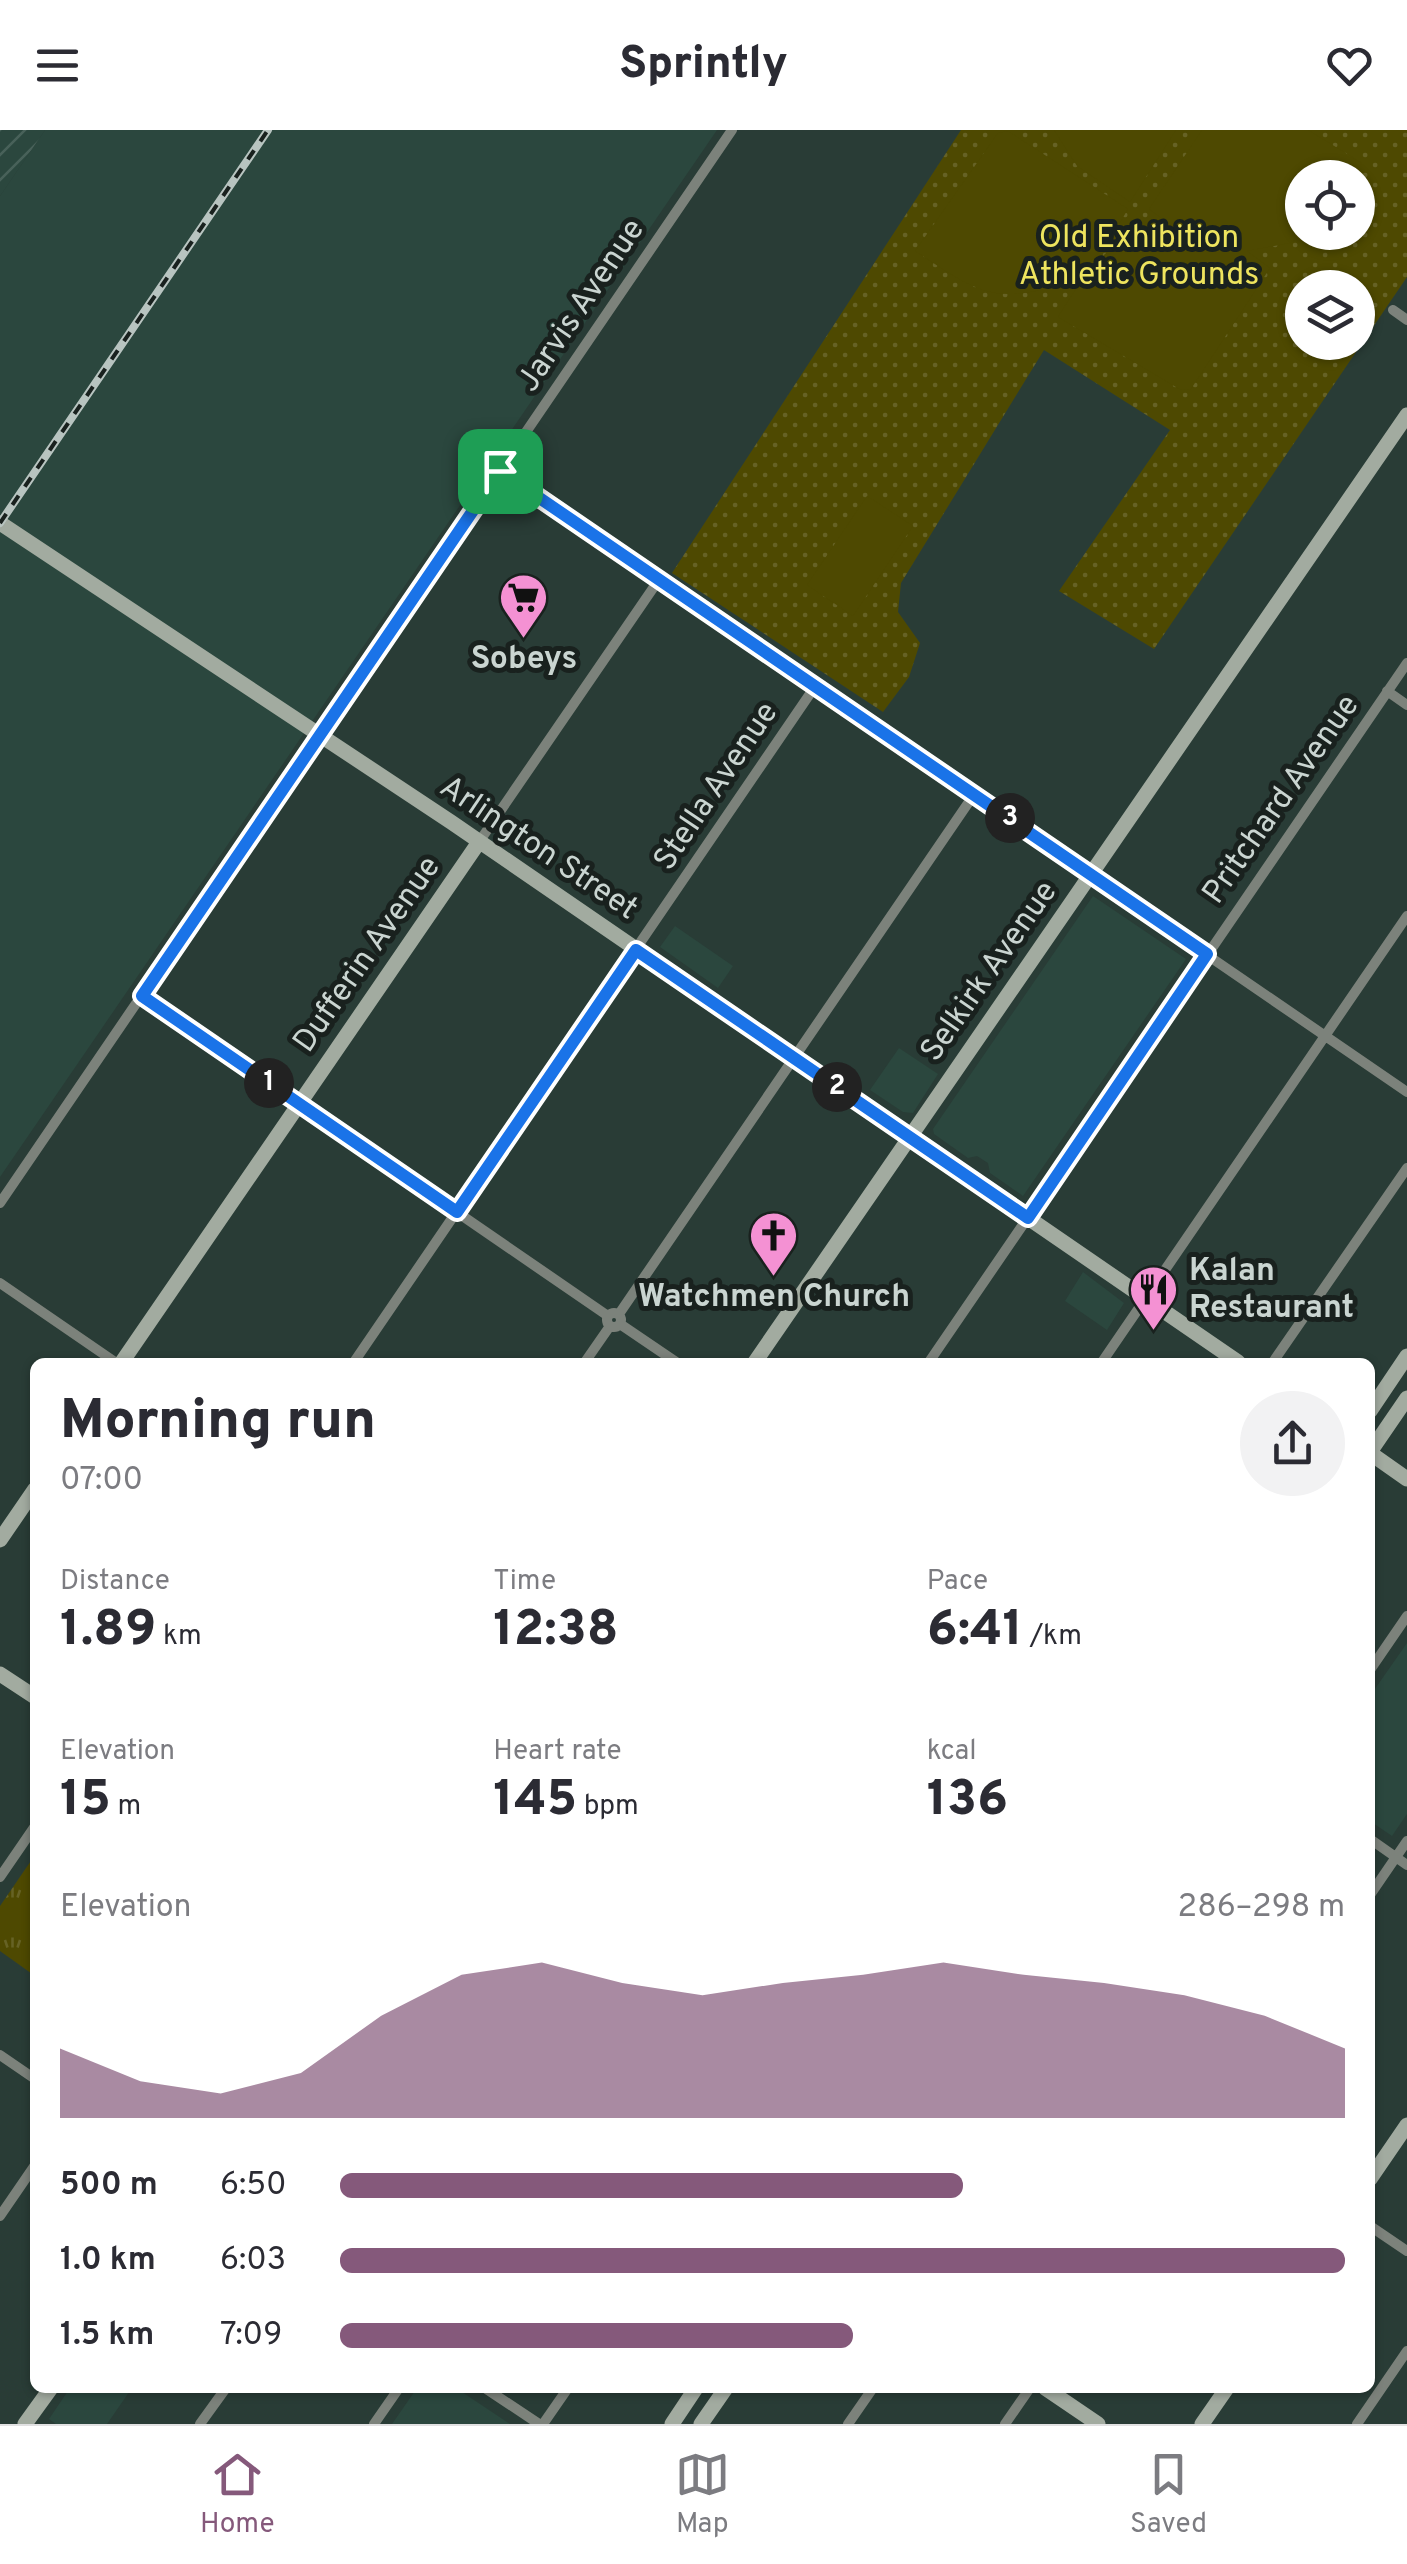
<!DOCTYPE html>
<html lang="en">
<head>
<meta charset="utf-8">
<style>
	:root { --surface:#fff; --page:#f2f2f3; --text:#2b2b33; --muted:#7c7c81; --line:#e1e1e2; --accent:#85597b }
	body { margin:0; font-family:Overpass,sans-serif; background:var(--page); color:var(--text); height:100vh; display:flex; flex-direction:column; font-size:38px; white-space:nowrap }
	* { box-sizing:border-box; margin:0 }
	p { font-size:32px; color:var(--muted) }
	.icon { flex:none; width:55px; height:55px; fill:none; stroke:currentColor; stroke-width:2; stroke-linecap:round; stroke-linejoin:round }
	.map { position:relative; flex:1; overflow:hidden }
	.drawer { position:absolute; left:30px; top:1228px; width:1345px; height:1035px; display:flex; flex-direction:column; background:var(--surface); border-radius:15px; box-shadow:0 2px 8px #0004 }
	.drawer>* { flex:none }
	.tools { position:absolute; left:1285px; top:30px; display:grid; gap:20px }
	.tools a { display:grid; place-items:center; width:90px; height:90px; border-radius:50%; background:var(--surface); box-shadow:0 2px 8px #0004; font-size:50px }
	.pin { position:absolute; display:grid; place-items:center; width:85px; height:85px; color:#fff; margin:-42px; border-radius:20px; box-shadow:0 5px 15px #0006 }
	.km { position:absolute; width:50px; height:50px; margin:-25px; border-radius:50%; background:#222; color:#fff; font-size:28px; line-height:50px; text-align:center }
	.round { display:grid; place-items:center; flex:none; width:105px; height:105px; border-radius:52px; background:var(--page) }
	.overview { display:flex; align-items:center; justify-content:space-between; height:170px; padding:0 30px }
	h1 { font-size:55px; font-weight:800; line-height:75px }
	.figures { display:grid; grid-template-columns:repeat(3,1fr); gap:15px; height:170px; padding:10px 30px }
	.figures div { display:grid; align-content:center }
	.figures b { font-size:50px; font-weight:800 }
	.figures small { font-size:28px; font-weight:400 }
	.figures p { font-size:28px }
	.chart { height:280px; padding:20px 30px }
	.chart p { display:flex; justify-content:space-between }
	.chart svg { width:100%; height:180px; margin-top:10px; fill:var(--accent); opacity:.7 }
	ul { padding:0 30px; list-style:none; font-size:32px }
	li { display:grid; grid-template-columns:160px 120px 1fr; align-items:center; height:75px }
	li i { height:25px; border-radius:12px; background:var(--accent) }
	header { display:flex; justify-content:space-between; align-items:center; height:130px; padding:0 30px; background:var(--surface); font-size:45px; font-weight:800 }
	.menu { display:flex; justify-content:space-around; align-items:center; height:140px; border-top:2px solid var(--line); background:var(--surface); font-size:28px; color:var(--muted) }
	.menu a { display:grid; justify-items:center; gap:5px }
	.menu .on { color:var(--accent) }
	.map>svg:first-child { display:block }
	.built { fill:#2b473e }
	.industrial { fill:url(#industrial-furrows) }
	.grass { fill:url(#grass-tufts) }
	.park { fill:url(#park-dots); fill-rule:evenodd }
	.garden { fill:#4e4901 }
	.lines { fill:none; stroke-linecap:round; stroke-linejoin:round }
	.street { stroke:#7c827b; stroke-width:10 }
	.secondary { stroke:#a2aba0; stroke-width:15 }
	.rail-casing { stroke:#b8c4c0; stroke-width:8 }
	.rail { stroke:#19211e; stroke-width:4; stroke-dasharray:11; stroke-linecap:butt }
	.route-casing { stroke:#fff; stroke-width:20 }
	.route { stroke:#1a73e8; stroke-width:12 }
	.labels { text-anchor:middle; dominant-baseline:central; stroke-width:10; stroke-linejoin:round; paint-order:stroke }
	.park-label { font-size:32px; fill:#eee45e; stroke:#19211e }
	.street-label { font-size:32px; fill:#cad5d1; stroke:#19211e }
	.poi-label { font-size:32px; font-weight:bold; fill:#cad5d1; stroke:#19211e }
</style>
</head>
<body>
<header><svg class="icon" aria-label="menu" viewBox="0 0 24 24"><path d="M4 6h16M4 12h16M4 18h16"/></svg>Sprintly<svg class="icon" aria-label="heart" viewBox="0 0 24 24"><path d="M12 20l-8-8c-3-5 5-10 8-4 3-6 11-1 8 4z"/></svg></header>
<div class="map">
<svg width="1407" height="2294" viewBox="0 0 1407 2294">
	<defs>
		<pattern id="industrial-furrows" width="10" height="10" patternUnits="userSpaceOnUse" patternTransform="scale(2.5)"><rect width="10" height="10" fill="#2b473e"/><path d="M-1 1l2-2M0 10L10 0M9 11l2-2" fill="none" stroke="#486159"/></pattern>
		<pattern id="grass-tufts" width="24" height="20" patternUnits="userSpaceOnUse" patternTransform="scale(2.5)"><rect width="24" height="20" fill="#4e4901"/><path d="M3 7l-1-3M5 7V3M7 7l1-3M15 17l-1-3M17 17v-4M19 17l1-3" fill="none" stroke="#666225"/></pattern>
		<pattern id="park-dots" width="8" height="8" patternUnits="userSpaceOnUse" patternTransform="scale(2.5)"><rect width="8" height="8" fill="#4e4901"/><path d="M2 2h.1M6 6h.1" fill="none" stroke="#666225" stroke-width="1.8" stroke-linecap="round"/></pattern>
	</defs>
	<rect width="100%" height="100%" fill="#293c36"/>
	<path class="built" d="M45,0H717L0,1047V66Z
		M1093,766L1186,829L1023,1066L990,1043L988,1033L977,1026L968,1028L934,1004L933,999Z
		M675,796L733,836L718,858L660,817Z
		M899,918L938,944L913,983L903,982L870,960Z
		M1083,1142L1124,1173L1107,1200L1065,1171Z
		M1407,1513V1684L1392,1706L1370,1691V1566Z
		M70,2258H132L107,2294H56L49,2289Z
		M417,2258H456L510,2294H392Z"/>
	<path class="industrial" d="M0,0H45L0,66Z"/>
	<path class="grass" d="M35,1725V1846L0,1821V1776Z"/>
	<path class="park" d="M961,0H1407V147L1154,519L1059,461L1170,300L1044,220L901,453L898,482L920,513L909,547L883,582L672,443ZM1302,48H1358V102H1302ZM1302,158H1358V212H1302Z"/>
	<path class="garden" d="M1054,0H1176L1130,72L1077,36Z
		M1202,0H1308L1362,33L1352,47L1302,48V102L1306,103L1290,113L1247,121L1270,138L1191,259L1181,260L1058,187C1089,138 1111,101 1173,97L1149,79Z
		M1008,1L1128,79C1104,121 1080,153 1030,162C1013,165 999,165 983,160C958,151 937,135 915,121L998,3Z
		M867,366L913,396L853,486L807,455Z"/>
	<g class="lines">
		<path class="street" d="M1393,180L1407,190
			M501,341L1407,962
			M1387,561L1407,575
			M479,712L660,448
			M141,865L608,1186
			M0,1073L732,0
			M0,1153L115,1232
			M607 1190a7 7 0 1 1 14 0a7 7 0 1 1-14 0Z
			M619,1184L975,663
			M620,1194L676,1232
			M354,1232L816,555
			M585,1232L610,1196
			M929,1232L1407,533
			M1102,1232L1407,786
			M1273,1232L1407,1038
			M1370,1540L1407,1486
			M1370,1709L1407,1735
			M0,1747L35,1696
			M1370,1765L1407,1711
			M0,1925L35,1949
			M0,2086L35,2035
			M1370,2096L1407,2121
			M485,2258L539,2294
			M200,2294L226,2258
			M374,2294L399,2258
			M543,2294L568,2258
			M848,2294L873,2258
			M1005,2294L1030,2258
			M1357,2294L1407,2221"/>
		<path class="secondary" d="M0,393L451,692L1238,1232
			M122,1232L479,712
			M755,1232L1407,285
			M1370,1281L1407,1226
			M1370,1322L1407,1268
			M1370,1323L1407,1349
			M0,1410L35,1359
			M0,1544L35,1567
			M1370,2049L1407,1995
			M1045,2258L1098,2294
			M25,2294L51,2258
			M672,2294L696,2258
			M701,2294L726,2258
			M1202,2294L1227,2258"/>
		<defs>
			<path id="rail" d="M0,393L268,0"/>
		</defs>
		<use href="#rail" class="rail-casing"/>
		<use href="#rail" class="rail"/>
	</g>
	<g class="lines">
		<defs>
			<path id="route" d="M500,341L1207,824L1028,1088L636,820L457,1082L142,866Z"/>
		</defs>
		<use href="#route" class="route-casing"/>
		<use href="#route" class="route"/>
	</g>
	<defs>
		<symbol id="supermarket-pin" viewBox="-11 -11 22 30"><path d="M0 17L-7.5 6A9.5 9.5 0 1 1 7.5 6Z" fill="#f491d3" stroke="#19211e"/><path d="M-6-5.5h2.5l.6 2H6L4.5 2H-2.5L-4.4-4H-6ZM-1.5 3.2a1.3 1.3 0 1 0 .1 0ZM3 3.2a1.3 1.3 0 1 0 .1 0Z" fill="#111"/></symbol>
		<symbol id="church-pin" viewBox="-11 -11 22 30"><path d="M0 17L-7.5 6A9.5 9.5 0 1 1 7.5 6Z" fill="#f491d3" stroke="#19211e"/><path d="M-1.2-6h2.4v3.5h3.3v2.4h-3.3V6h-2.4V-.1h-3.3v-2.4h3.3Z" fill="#111"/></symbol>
		<symbol id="restaurant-pin" viewBox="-11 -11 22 30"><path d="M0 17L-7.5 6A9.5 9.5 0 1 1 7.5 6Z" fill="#f491d3" stroke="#19211e"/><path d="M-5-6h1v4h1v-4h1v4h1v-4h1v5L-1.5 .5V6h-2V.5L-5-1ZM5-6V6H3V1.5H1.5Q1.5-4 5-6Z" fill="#111"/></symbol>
	</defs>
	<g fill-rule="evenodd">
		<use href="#supermarket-pin" x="496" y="440" width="55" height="75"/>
		<use href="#church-pin" x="746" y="1078" width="55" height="75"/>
		<use href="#restaurant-pin" x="1126" y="1132" width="55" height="75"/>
	</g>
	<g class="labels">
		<g class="park-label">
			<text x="1139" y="109">Old Exhibition<tspan x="1139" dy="37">Athletic Grounds</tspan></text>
		</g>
		<g class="street-label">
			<text transform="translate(582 176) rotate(-56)">Jarvis Avenue</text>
			<text transform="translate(717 657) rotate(-56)">Stella Avenue</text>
			<text transform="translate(1282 670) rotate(-55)">Pritchard Avenue</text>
			<text transform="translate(538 719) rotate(34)">Arlington Street</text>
			<text transform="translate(368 825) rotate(-55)">Dufferin Avenue</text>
			<text transform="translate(990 842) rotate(-55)">Selkirk Avenue</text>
		</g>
		<g class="poi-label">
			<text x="524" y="530">Sobeys</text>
			<text x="1189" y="1142" text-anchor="start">Kalan<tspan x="1189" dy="37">Restaurant</tspan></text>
			<text x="774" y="1168">Watchmen Church</text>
		</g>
	</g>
</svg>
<div class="tools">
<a><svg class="icon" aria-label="locate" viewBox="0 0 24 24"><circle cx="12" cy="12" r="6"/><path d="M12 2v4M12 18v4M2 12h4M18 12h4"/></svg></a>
<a><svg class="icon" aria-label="layers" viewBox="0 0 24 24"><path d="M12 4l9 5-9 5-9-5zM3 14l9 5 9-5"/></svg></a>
</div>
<div class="pin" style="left:500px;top:341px;background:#1e9e55"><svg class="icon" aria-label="arrive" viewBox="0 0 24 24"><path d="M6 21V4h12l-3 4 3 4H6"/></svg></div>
<b class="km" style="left:269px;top:953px">1</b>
<b class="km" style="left:837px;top:957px">2</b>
<b class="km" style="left:1010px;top:688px">3</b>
<section class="drawer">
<div class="overview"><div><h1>Morning run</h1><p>07:00</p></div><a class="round"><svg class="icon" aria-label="share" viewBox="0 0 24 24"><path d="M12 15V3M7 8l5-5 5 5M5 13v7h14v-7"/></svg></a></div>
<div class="figures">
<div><p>Distance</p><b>1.89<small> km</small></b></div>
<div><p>Time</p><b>12:38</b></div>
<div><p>Pace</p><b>6:41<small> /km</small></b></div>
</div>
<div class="figures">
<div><p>Elevation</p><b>15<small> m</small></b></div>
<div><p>Heart rate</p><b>145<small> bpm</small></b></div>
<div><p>kcal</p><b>136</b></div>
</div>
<div class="chart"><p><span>Elevation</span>286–298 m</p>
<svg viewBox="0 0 160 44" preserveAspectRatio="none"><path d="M0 44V27L10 35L20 38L30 33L40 19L50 9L60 6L70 11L80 14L90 11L100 9L110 6L120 9L130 11L140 14L150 19L160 27V44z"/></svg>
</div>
<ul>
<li><b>500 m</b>6:50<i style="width:62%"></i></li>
<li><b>1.0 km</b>6:03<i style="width:100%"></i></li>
<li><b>1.5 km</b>7:09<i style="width:51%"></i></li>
</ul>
</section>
</div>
<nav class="menu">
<a class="on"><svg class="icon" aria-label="home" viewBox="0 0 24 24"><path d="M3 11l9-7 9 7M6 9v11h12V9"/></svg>Home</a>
<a><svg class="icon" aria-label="map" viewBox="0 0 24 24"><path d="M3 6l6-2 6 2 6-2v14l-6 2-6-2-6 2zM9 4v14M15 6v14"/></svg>Map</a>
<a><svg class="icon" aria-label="saved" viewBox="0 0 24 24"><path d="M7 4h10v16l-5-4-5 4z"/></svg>Saved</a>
</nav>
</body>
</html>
